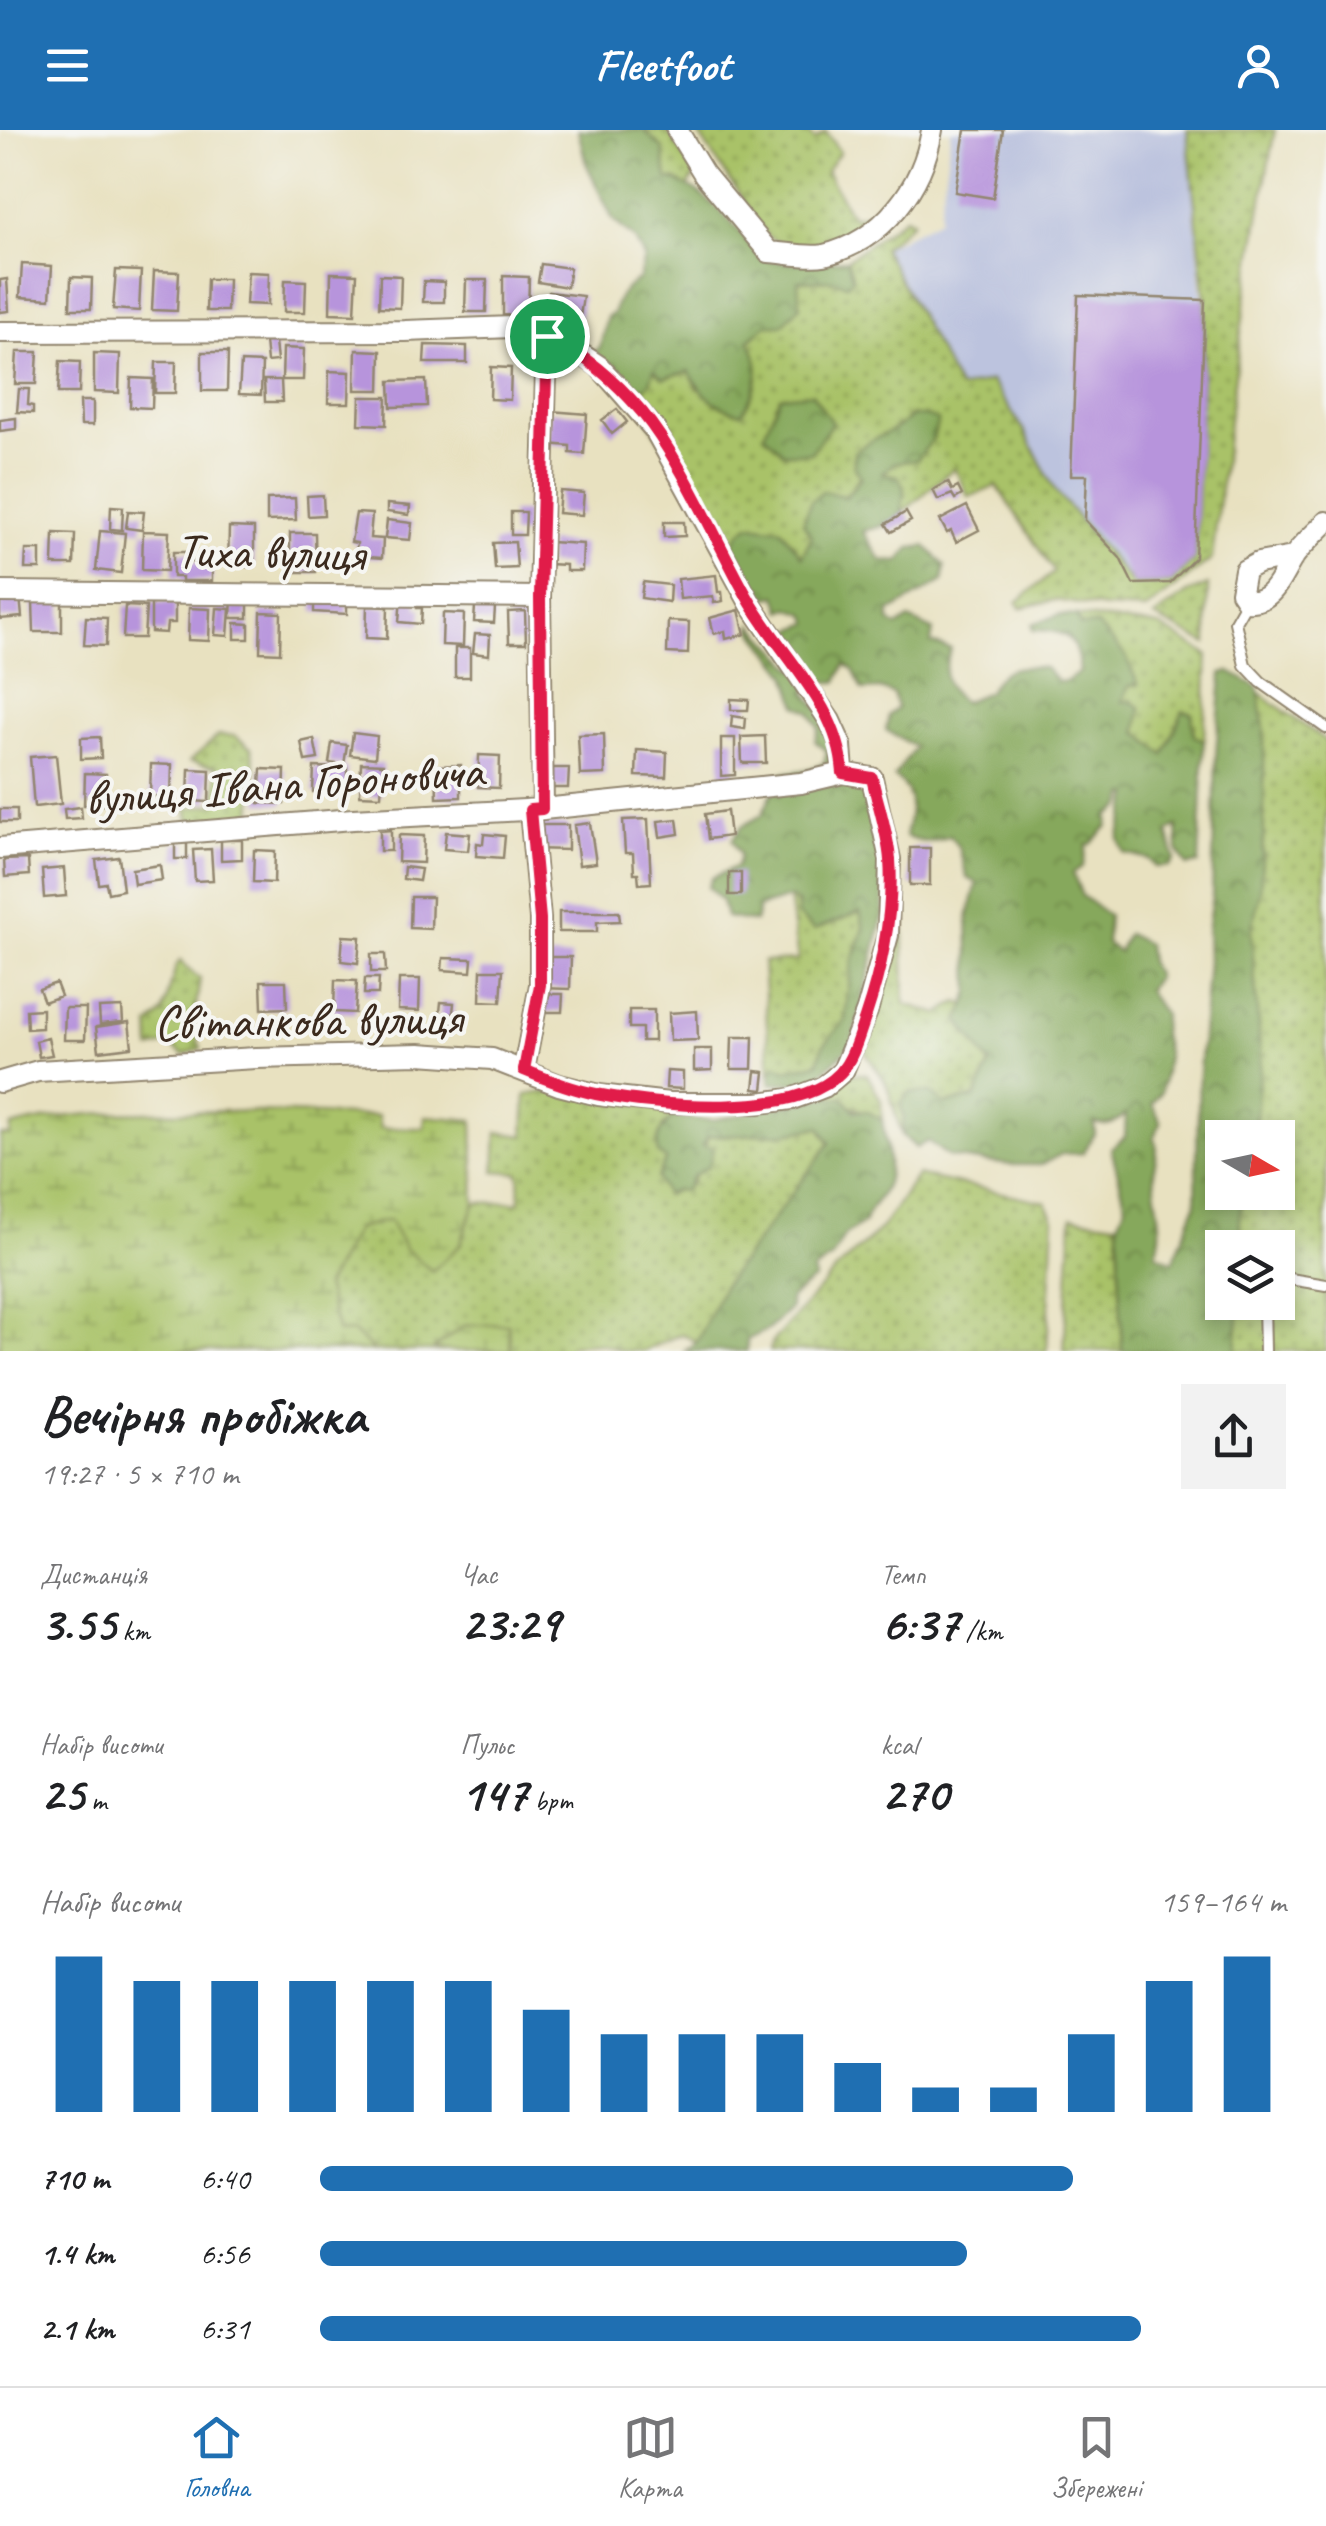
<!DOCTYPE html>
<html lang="uk">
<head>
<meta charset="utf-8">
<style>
	:root { --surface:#fff; --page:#f2f2f2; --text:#202124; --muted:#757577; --line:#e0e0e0; --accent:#1f6fb2 }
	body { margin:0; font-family:Caveat,sans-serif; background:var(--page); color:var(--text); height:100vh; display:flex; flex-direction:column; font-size:38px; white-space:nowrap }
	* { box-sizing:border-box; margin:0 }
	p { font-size:32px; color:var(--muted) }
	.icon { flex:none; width:55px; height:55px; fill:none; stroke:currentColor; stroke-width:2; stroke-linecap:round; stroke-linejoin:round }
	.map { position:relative; height:1221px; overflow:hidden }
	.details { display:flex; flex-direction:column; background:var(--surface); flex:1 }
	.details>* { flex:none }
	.needle { width:65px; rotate:99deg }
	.controls { position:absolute; left:1205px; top:990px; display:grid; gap:20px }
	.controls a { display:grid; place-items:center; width:90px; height:90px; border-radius:0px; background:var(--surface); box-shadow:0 5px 15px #0003; font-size:50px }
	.pin { position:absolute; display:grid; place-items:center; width:85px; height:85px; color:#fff; margin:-42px; border:5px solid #fff; border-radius:50%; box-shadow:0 2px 10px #0007 }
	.round { display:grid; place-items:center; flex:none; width:105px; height:105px; border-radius:0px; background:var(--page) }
	.overview { display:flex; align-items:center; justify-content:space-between; height:170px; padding:0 40px }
	h1 { font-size:55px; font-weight:800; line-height:75px }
	.stats { display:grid; grid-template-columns:repeat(3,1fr); gap:15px; height:170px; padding:10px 40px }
	.stats div { display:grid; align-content:center }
	.stats b { font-size:50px; font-weight:800 }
	.stats small { font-size:28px; font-weight:400 }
	.stats p { font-size:28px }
	.chart { height:280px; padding:20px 40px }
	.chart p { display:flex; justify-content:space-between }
	.chart svg { width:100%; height:180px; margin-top:10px; stroke:var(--accent); stroke-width:6 }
	ul { padding:0 40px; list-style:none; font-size:32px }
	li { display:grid; grid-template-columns:160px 120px 1fr; align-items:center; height:75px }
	li i { height:25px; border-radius:12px; background:var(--accent) }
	header { display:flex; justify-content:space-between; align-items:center; height:130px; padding:0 40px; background:var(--accent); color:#fff; font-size:45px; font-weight:800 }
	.tab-bar { display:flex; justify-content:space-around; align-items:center; height:140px; border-top:2px solid var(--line); background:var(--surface); font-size:28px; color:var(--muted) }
	.tab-bar a { display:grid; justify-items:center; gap:5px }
	.tab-bar .on { color:var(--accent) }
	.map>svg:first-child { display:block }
	.industrial { fill:#bcc3de }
	.grass { fill:url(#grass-dots); stroke:#727643; stroke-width:2.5; fill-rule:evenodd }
	.forest { fill:url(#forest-crowns); stroke:#60693d; stroke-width:2.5 }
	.wetland { fill:url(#wetland-marsh); stroke:#727643; stroke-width:2.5 }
	.building { fill:#b794dc }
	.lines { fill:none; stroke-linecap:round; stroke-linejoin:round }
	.lane-casing { stroke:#92866f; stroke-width:14 }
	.street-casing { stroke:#92866f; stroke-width:24 }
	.lane { stroke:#fff; stroke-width:10 }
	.street { stroke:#fff; stroke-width:20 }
	.route-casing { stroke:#fff; stroke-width:20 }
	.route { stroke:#e11d48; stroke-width:12 }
	.labels { text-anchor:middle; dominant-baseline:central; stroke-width:8; stroke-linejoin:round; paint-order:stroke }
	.street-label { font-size:50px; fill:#3b2a1e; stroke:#f6f6f2 }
</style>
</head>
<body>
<header><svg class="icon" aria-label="menu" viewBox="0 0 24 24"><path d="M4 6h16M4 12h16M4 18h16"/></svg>Fleetfoot<svg class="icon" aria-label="person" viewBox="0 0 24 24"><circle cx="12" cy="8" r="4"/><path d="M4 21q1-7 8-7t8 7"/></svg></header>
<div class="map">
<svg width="1326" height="1221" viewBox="0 0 1326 1221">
	<defs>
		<pattern id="grass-dots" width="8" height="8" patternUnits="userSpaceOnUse" patternTransform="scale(2.5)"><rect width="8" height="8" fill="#a9c268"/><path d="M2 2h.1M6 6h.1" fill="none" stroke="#8b9e55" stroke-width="1.8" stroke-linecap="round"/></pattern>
		<pattern id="forest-crowns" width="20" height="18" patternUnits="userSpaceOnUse" patternTransform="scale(2.5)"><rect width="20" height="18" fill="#86a85c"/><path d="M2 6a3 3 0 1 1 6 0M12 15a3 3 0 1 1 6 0" fill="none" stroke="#6f894b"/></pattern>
		<pattern id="wetland-marsh" width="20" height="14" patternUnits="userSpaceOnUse" patternTransform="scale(2.5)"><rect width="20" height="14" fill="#a9c268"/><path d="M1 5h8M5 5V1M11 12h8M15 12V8" fill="none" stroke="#8b9e55"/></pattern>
	</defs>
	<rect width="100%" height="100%" fill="#f6f6f2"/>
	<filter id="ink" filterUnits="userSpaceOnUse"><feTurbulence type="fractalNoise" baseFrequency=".01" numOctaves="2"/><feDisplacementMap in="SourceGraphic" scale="20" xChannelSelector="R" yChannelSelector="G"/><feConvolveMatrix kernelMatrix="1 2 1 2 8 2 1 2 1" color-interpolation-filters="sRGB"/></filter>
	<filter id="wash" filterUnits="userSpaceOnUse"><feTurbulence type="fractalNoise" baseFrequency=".0048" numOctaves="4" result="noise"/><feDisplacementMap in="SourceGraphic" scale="40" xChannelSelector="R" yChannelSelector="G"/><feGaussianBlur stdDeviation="2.25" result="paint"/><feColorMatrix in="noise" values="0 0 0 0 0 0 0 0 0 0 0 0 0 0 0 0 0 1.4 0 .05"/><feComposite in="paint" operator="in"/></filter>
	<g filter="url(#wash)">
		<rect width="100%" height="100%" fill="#e8e1c0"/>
		<path class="industrial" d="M951,0H1187L1204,189L1195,428L1170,453L1133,454L1094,420L1054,359L1024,300L991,251L959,260L883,118L939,89Z"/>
		<path class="grass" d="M644,0H667L695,45L688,57L677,50L667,49L663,19Z
			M696,0H806L814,10L826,2L840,22L826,41L852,87L876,82C845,107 804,130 767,106Z
			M1187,0H1275C1247,142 1229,285 1212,429L1146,480L1105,478L1055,470L1020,478L1017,472L1054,442L997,356L969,367L954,338L902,383L904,357L898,346L882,344L894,333L911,286L885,307L846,367L812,406L802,427L781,399L749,395L740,402L731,417L720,407L634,267L654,239L689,240L698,259L766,195L797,151L853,149L847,130L905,87L913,91L883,118L959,259L991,251L1024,300L1054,359L1133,454L1170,453L1195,428L1205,170Z
			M1208,455L1207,514L1154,487L1187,463Z
			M1077,486L1159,496L1208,525L1204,610L1194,606L1192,584L1183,582L1164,625L1137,602L1121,573L1129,556L1080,496Z
			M1230,542L1326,611V1221H1195ZM1222,1008H1278V1062H1222ZM1222,1118H1278V1172H1222Z
			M219,605L235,606L251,618L256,640L252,684L213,691L189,690L187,678L216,674L217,637L190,631Z
			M789,768L799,774L860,781L864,799L852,832L845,890L823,916L818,933L786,940L777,936L770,943L763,832L798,830Z
			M903,779L905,874L939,884L957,872L966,874L959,892L991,933L975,968L945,974H901L904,987L902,1005C896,989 893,972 887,956C880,939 867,931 862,913Z
			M180,831L200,849L193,898L201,918L184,925L168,914L151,919L150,895L163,883L176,836Z
			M846,944H867L881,970L882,990C865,979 845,976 825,967Z
			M550,961L665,979L673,987L662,997L666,1029L657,1048L666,1064L691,1054L708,1006L786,1003L820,997L830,1013L724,1155L697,1212L681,1204L643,1221H622L600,1213L571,1215L566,1221H511L508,1194L463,1196L432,1221H374L353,1202L338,1203L325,1156L357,1098L389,1090L405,1119L460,1115L475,1073L520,1072L519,1043L495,1041L497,1002L524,1006L526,965Z
			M917,1045L1046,1072L1054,1089L1047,1221H770L772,1212L838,1138L881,1099Z
			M1072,1087L1118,1093L1122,1221H1064Z"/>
		<path class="forest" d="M578,0H644L663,19L667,49C701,53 742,102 761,129L790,133L847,130L853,149L847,154L833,150L798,151L800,176L782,195H766L749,210C764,238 758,257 742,283C715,277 702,265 689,241L663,248L654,240L650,253L634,267L594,222L600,217L607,187L614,182C616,166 627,157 639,149L644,128L635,109L613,90L586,33Z
			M812,263L832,293L811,323H783L764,304L780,266Z
			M912,286H926L938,290L933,309L917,330L894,333L883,343L898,346L904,357L902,383L887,395L863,401L881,430L899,432L910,418L926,416L945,436L943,451L890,482L889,491L897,497L909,489L933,500L931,513L951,519C942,540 942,558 963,572L988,562C1000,536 1018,535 1045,538L1058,552L1067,551L1080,542C1076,508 1068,500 1033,500L1032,494L1059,485L1077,486L1080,496L1097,495L1125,525L1138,554L1129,556L1122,572L1131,570L1141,578L1137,602L1164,625L1183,581L1192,583L1194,606L1204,610L1199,734L1187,736L1178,721L1177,696L1168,702L1175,729L1170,736L1156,737L1149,729L1124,723L1119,709L1130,666L1127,664L1122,677L1109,686L1108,696L1091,714H1087L1083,736L1073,743L1082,766L1108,785L1106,813L1118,822L1127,804L1147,814L1149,831L1156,847L1147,860L1163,884L1162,905L1167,926L1161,962L1152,974L1161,992L1154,1008C1160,1021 1155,1027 1154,1040C1153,1066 1167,1098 1156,1123L1173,1132L1196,1074L1199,943L1208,831L1207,802L1212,767L1216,625L1222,544L1230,542L1258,557L1264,598V695L1260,762L1251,801L1261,932L1254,1007L1222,1008V1062L1244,1063L1239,1089L1243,1117L1222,1118V1172L1240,1173L1236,1221H1122L1118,1093L1126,1075L1111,1018L1125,1007L1126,984C1115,993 1107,999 1094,992L1095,1004L1083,1023L1062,1024L1040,1035H1010L949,1027L928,1011L916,1018L902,1005L904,987L900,974L910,962L932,963L945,974L975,968L990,934L959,891L970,863L968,788L977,753L967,748L959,718L950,706C932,713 922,714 905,706C911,683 916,661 894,647L915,617L886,600L889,585L897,578L893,564L880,559L863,560L853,540L845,534L837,552H819L805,561L830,594L836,637L813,648L763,649C783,639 807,644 824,633L827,621L815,611L819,598L810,582L797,575L787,544L753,500V494L795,539L809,533L794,516L792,500L810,493L806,484L789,478L782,481L777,465L762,469L756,465L739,426L731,417L740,402L749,395L781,399L802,426L812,406L803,393L811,371L824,361L846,367L861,347L854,336V322C874,305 892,305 912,286Z
			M849,653L871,672L884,721V783L852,914L813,952L771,954L770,943L777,935L786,940L818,933L823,916L845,890L852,832L864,799L860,782L814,800L797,785L799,774L789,768L759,777L755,792L726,787L722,771L708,757L712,748L737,736L740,725L732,710L742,696L762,685L772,663Z
			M825,967L843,968L855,981H867L882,990C886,1011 892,1036 885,1056C880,1070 867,1079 865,1092L845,1105L832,1128L813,1141L815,1149L790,1168V1179L769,1199L747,1210V1221H685L697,1212L724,1155L830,1013L820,997L786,1003L708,1006L703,1015L713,1018L709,1036L693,1046L685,1061L676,1060L666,1065L657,1048L666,1029L658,1024C655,1007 661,998 673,987L712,990Z"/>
		<path class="wetland" d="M224,981L378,986L380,998H424L425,986L473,990L475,1073L460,1115L432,1141L405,1119L389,1090L357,1098L325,1156L338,1203L353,1202L374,1221H0V1005L10,1006L11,997C78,978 155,983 224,981Z
			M508,1194L511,1221H432L463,1196Z"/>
		<g id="blocks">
			<path class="building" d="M965,0H1003L993,68L955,62Z
				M22,134L52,136L50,169L20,167Z
				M541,134L570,138L567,157L538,152Z
				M116,140L141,141L139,181L113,179Z
				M154,141L179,142L177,181L152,180Z
				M248,142L269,143L268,175L246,174Z
				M331,143L357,144L355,184L330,183Z
				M380,145L401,146L400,178L379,177Z
				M503,146L529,147L528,186L503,185Z
				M71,147L92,148L91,179H70Z
				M7,149L9,181L0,182V150Z
				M207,149H228L227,181H206Z
				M285,150L306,151L305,182H284Z
				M466,150H487L486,182H465Z
				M424,151L444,152V172H423Z
				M549,162L583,166L579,194L546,191Z
				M1078,165L1205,170L1195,428L1170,453L1133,454L1120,428L1085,390L1087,345H1071Z
				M265,212H275L277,231L267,232Z
				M425,215L467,216V233H424Z
				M283,218L304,219L303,250H282Z
				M356,220L381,221L380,260H355Z
				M17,222H38L36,254H15Z
				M202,222H228L227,261H202Z
				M94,223L120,224L119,263L94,262Z
				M60,231L80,232L79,263H58Z
				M156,232H176L175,263H155Z
				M241,232L262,233L261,265L239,264Z
				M491,237L511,238L510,270L490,269Z
				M329,241L350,242L349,273H328Z
				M131,248L153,249L152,278L130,277Z
				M264,250H281L282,272H265Z
				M426,250L427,276L391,277L390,251Z
				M19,259H29L28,275L33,276V283L17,282Z
				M360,267H387L386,295L359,294Z
				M80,271H93V295H81Z
				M617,279L627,292L612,304L602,290Z
				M550,281L587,284L584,324L570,323V316L548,314Z
				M16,288V299L0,301V290Z
				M948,352L952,360L958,357L962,365L955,369L952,364L938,370L933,360Z
				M560,361L584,363L582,385L558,383Z
				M323,365L324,385L308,386L307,366Z
				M295,368L296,390L267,391V369Z
				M387,374L410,376L409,385L387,382Z
				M111,376L123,377L122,400L110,399Z
				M967,376L979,400L956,412L951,401L947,403L940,390Z
				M128,381L144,382L142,400L126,398Z
				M511,382H526L525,405H511Z
				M906,382L911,391L891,402L886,394Z
				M356,383L372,384L370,408L383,409L382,428L356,426L357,413L351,412Z
				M387,390L412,393L410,410L385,408Z
				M664,392H684L685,406L664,407Z
				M229,397L254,398V437H228Z
				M100,401L125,403L121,443L96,440Z
				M143,401L169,402L167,441L142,440Z
				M54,403L75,404L74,435H53Z
				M290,403H315L316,442H290Z
				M515,412L517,438L495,439L493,413Z
				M549,412L583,414L582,441H566V435L548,434Z
				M26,420H40V439H25Z
				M173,422H190V432H212V451H182V447H173Z
				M716,445L718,462H722L723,471L714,473L713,466L680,469L678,449Z
				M643,452L670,455L669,472L641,468Z
				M20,466L22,487L0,489V468Z
				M314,466L347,467V484L314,482Z
				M232,467H248V488H231Z
				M401,467L417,468V478H422L421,494L399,492Z
				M33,472H62V502H34Z
				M151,472L175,473V493H167L166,503L151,502Z
				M125,476L146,477L144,508H123Z
				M367,476L388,477L387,509L366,508Z
				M475,476L495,477L494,493L474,492Z
				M189,478L210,479L209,511L188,510Z
				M217,478L230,479L228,506L215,505Z
				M739,480L745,504L726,509L725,501L714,504L710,488Z
				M525,481L526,513H509L508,482Z
				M261,482L281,483L280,523L260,522Z
				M443,483L464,484L463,516L442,515Z
				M86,487L107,488L106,516L84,515Z
				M668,491L689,492L688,524L667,523Z
				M235,493L249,494V509H235Z
				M475,504L490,505L489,525L473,523Z
				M455,518H470V547H455Z
				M731,569L749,570L748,580H731Z
				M732,586L746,588L745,599L731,597Z
				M353,603L377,606L375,628L350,625Z
				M604,604L605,644L580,645L578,605Z
				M765,606L766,633H742L741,607Z
				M100,607L101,628L81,629V608Z
				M721,608H735V645L721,646Z
				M314,609L318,629L305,631L301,612Z
				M332,613L347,615L344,635L329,633Z
				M637,620L667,622L666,647L636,646Z
				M56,625L61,674L34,677L30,627Z
				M479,625L500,626L499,658L478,657Z
				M361,633L383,634L381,666L360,665Z
				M151,634L172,635L171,667L150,666Z
				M461,635V667L437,668L436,636Z
				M314,637L347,638V663L313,662Z
				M541,638H569L568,658H541Z
				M189,639L210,640L209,672L188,671Z
				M261,639L285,640L284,674L259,673Z
				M85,643L106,644L105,675H84Z
				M81,677L82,688L65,689L64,679Z
				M0,679H17V692H0Z
				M727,681L730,706L708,709L705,684Z
				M648,689L651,753L639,754L638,743H634L633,723H625L623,690Z
				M677,689L679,704L660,707L658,691Z
				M590,693L596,733L579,735L574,695Z
				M535,695H568V720L534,719Z
				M391,700V721H380V701Z
				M446,702L470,704L468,721L444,719Z
				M484,704L505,706L503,728L476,726L477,713L483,714Z
				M399,705L424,706L423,733L398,732Z
				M221,710H242V729L221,730Z
				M175,713H187V729H175Z
				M910,718H930V755H910Z
				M211,719L213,750L195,751L193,720Z
				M254,720L275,721L274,753L253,752Z
				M119,727L123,760L108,763L106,753L99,754L96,730Z
				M28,729L29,745L5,747L4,730Z
				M160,735L162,750L134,754L132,739Z
				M404,737L421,739L419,751L403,749Z
				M64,738L66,766L44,768L42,740Z
				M729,743H741V765H729Z
				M411,767H432L431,799L410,798Z
				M559,782H619L620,791L597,792V802H559Z
				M343,806L360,807L358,833L341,831Z
				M371,824H385L386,842H371Z
				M541,827H571L570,859L540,858Z
				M443,828L472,829L471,842L442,840Z
				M481,840H503L501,872L480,871Z
				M365,848H379L378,864H364Z
				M399,849H420L419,881L398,880Z
				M335,850L357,851L355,883L334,882Z
				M261,851H286L287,878L262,879Z
				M56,853L61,866L44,872L39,859Z
				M544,864H563L562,882H543Z
				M441,872L454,873L452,893L439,892Z
				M122,877L123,892L100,894L99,878Z
				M65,878H86L85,910H64Z
				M42,879V898L27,899L26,880Z
				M629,880H654V911H642V898H629Z
				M697,881L698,910L670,911L669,883Z
				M129,892L132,917L99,921L96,897Z
				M732,907H753L752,939H731Z
				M48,908L52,925L39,927L36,911Z
				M694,919H712V940L694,941Z
				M667,941L683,942V959L666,958Z
				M756,941L765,942L763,960L754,959Z"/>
		</g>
	</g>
	<g filter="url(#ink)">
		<use href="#blocks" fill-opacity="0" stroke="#92866f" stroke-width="2.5"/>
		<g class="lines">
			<defs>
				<path id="lane" d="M1247,471L1235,492L1245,535L1261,552L1326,598
					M1278,1151L1284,1148L1326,1155
					M1264,1172L1265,1221"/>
				<path id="street" d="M677,0L704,44L769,122C786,123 808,128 824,125C883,111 923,57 932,0
					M0,202L405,201L513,197L547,206L575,220L599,236L655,300L751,475L830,591L841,615L843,643
					M1293,427L1258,433L1245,440L1241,462L1247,471C1273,474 1281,446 1292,429C1301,415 1315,404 1326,392
					M0,462L540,467
					M543,679L540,467L547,206
					M0,718L353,689L543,679L801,653L843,643L872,648L890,729L888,805L867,881L843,941L824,957L792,969L758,973H669L599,965L559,955L492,929L419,924L256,928L38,941L0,952
					M524,939L540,855V789L530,680"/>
			</defs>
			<use href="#lane" class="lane-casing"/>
			<use href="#street" class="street-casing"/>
			<use href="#lane" class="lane"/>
			<use href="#street" class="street"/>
		</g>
	</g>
	<g class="lines" filter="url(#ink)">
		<defs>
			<path id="route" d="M547,206C586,225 614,249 642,282C683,332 716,412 749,470C781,526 839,575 843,643L872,648C878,675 888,703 890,730C894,784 882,837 865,888C859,905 853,929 840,943C796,990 656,976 596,964C571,959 548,950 524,940L540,855V789L530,680L542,679L540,467Z"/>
		</defs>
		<use href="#route" class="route-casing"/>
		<use href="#route" class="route"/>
	</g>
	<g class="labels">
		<g class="street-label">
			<text transform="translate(270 422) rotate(1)">Тиха вулиця</text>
			<text transform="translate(284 654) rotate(-4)">вулиця Івана Гороновича</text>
			<text transform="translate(308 890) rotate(-1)">Світанкова вулиця</text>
		</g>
	</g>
</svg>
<div class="controls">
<a><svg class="needle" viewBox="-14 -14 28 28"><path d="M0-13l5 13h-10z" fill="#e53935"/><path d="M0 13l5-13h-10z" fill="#757577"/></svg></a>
<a><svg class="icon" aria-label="layers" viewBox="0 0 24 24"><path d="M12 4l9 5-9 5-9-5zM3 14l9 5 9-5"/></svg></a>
</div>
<div class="pin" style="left:547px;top:206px;background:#1e9e55"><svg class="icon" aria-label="arrive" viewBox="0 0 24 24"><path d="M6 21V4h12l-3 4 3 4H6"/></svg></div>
</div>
<section class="details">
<div class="overview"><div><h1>Вечірня пробіжка</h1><p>19:27 · 5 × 710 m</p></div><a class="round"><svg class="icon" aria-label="share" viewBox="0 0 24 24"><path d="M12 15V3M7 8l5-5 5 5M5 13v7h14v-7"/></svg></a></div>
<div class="stats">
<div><p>Дистанція</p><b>3.55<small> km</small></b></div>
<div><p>Час</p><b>23:29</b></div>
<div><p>Темп</p><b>6:37<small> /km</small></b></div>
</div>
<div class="stats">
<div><p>Набір висоти</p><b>25<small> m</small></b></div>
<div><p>Пульс</p><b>147<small> bpm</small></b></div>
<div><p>kcal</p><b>270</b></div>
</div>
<div class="chart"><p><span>Набір висоти</span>159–164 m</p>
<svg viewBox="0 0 160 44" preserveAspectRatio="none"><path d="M5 44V6M15 44V12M25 44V12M35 44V12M45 44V12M55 44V12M65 44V19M75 44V25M85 44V25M95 44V25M105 44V32M115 44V38M125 44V38M135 44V25M145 44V12M155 44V6"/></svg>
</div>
<ul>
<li><b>710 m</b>6:40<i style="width:78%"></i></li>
<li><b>1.4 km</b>6:56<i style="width:67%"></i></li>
<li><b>2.1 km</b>6:31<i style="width:85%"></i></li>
</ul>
</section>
<nav class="tab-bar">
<a class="on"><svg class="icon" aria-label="home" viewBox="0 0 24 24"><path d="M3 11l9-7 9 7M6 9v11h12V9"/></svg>Головна</a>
<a><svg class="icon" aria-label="map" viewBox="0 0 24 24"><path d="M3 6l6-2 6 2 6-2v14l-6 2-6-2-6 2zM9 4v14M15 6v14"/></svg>Карта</a>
<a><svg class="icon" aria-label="saved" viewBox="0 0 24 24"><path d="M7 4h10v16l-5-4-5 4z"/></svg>Збережені</a>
</nav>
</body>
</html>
